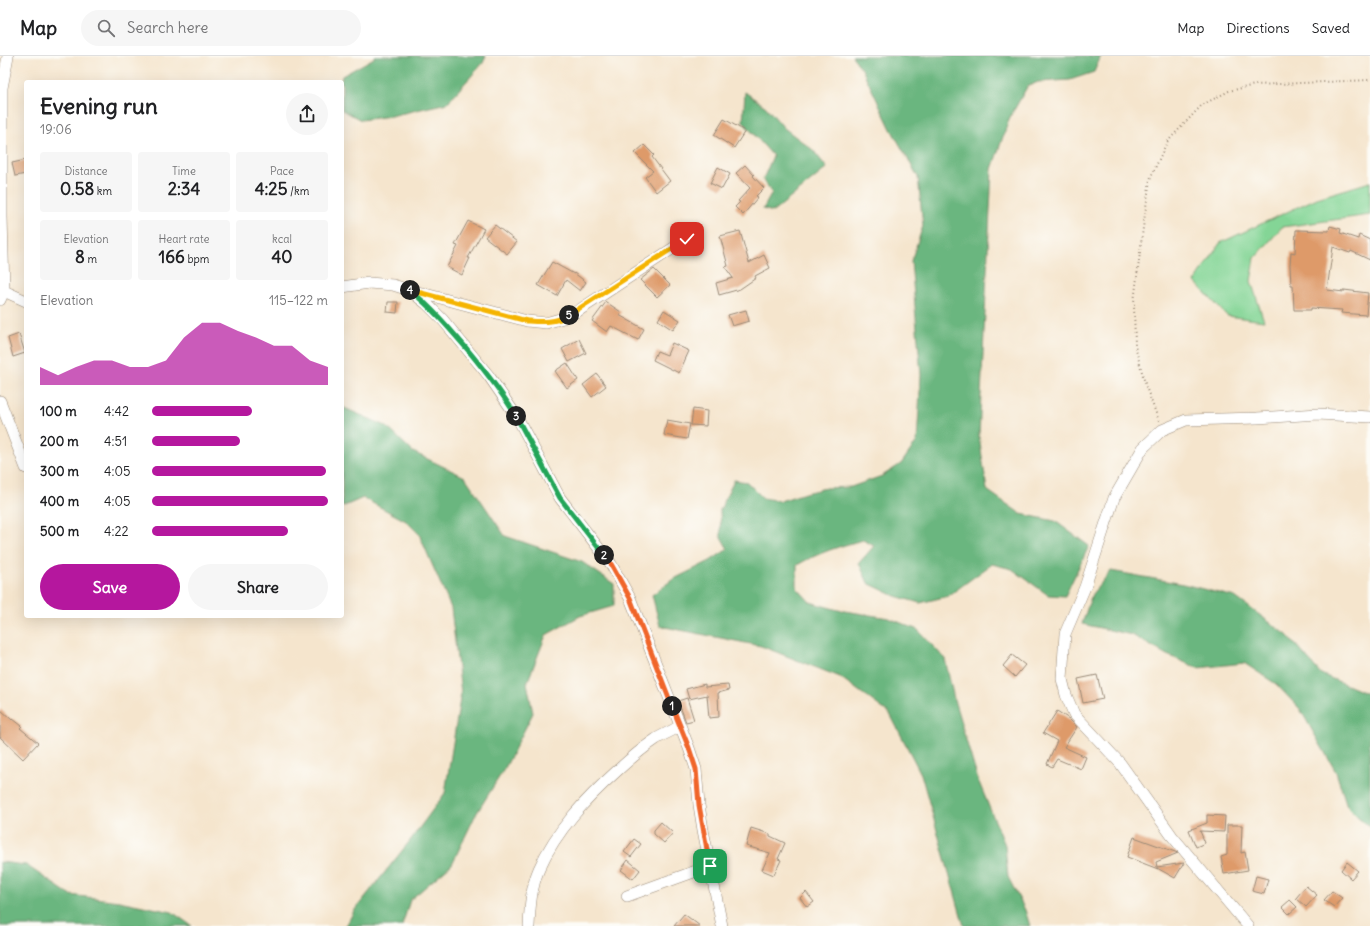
<!DOCTYPE html>
<html lang="en">
<head>
<meta charset="utf-8">
<style>
	:root { --surface:#fff; --page:#f6f6f6; --text:#202124; --muted:#757577; --line:#e0e0e0; --accent:#b5179e }
	body { margin:0; font-family:Delius,sans-serif; background:var(--page); color:var(--text); height:100vh; display:flex; flex-direction:column; font-size:15px; white-space:nowrap }
	* { box-sizing:border-box; margin:0 }
	p { font-size:13px; color:var(--muted) }
	.icon { flex:none; width:22px; height:22px; fill:none; stroke:currentColor; stroke-width:2; stroke-linecap:round; stroke-linejoin:round }
	.map { position:relative; flex:1; overflow:hidden }
	.panel { position:absolute; left:24px; top:24px; width:320px; height:538px; display:flex; flex-direction:column; background:var(--surface); border-radius:4px; box-shadow:0 4px 16px #0002 }
	.panel>* { flex:none }
	.pin { position:absolute; display:grid; place-items:center; width:34px; height:34px; color:#fff; margin:-17px; border-radius:8px; box-shadow:0 2px 6px #0006 }
	.km { position:absolute; width:20px; height:20px; margin:-10px; border-radius:50%; background:#222; color:#fff; font-size:11px; line-height:20px; text-align:center }
	.round { display:grid; place-items:center; flex:none; width:42px; height:42px; border-radius:21px; background:var(--page) }
	.head { display:flex; align-items:center; justify-content:space-between; height:68px; padding:0 16px }
	h1 { font-size:22px; font-weight:700; line-height:30px }
	.metrics { display:grid; grid-template-columns:repeat(3,1fr); gap:6px; height:68px; padding:4px 16px }
	.metrics div { display:grid; align-content:center; border-radius:4px; background:var(--page); text-align:center }
	.metrics b { font-size:17px; font-weight:700 }
	.metrics small { font-size:11px; font-weight:400 }
	.metrics p { font-size:11px }
	.chart { height:112px; padding:8px 16px }
	.chart p { display:flex; justify-content:space-between }
	.chart svg { width:100%; height:72px; margin-top:4px; fill:var(--accent); opacity:.7 }
	.cta { display:flex; gap:8px; margin-top:auto; padding:8px 16px }
	.cta a { flex:1; height:46px; border-radius:24px; background:var(--accent); color:#fff; font-size:16px; font-weight:700; line-height:46px; text-align:center }
	.cta a+a { background:var(--page); color:var(--text) }
	ul { padding:0 16px; list-style:none; font-size:13px }
	li { display:grid; grid-template-columns:64px 48px 1fr; align-items:center; height:30px }
	li i { height:10px; border-radius:5px; background:var(--accent) }
	header { display:flex; align-items:center; gap:24px; box-sizing:border-box; height:56px; padding:0 20px; background:var(--surface); border-bottom:1px solid var(--line) }
	header strong { font-size:19px }
	nav { display:flex; gap:22px; margin-inline-start:auto; font-size:14px }
	.search { width:280px; height:36px; background:var(--page); display:flex; align-items:center; gap:10px; box-sizing:border-box; padding:0 14px; border-radius:22px; color:var(--muted); font-size:15px }
	.map>svg:first-child { display:block }
	.green { fill:#84d596; stroke:#60805a }
	.forest { fill:#6bb67f; stroke:#53704e }
	.building { fill:#de9a69 }
	.lines { fill:none; stroke-linecap:round; stroke-linejoin:round }
	.minor-casing { stroke:#988876; stroke-width:12 }
	.path { stroke:#988876; stroke-width:2; stroke-dasharray:1 3; stroke-linecap:butt }
	.minor { stroke:#fff; stroke-width:11 }
	.split-1-casing { stroke:#fff; stroke-width:8 }
	.split-2-casing { stroke:#fff; stroke-width:8 }
	.split-3-casing { stroke:#fff; stroke-width:8 }
	.split-4-casing { stroke:#fff; stroke-width:8 }
	.split-5-casing { stroke:#fff; stroke-width:8 }
	.split-6-casing { stroke:#fff; stroke-width:8 }
	.split-1 { stroke:#f0652b; stroke-width:5 }
	.split-2 { stroke:#f0652b; stroke-width:5 }
	.split-3 { stroke:#22a559; stroke-width:5 }
	.split-4 { stroke:#22a559; stroke-width:5 }
	.split-5 { stroke:#f5b400; stroke-width:5 }
	.split-6 { stroke:#f5b400; stroke-width:5 }
</style>
</head>
<body>
<header>
<strong>Map</strong>
<div class="search"><svg class="icon" aria-label="search" viewBox="0 0 24 24"><circle cx="10" cy="10" r="6"/><path d="M15 15l6 6"/></svg>Search here</div>
<nav><a>Map</a><a>Directions</a><a>Saved</a></nav>
</header>
<div class="map">
<svg width="1370" height="870" viewBox="0 0 1370 870">
	<rect width="100%" height="100%" fill="#fdfcf7"/>
	<filter id="ink" filterUnits="userSpaceOnUse"><feTurbulence type="fractalNoise" baseFrequency=".025" numOctaves="2"/><feDisplacementMap in="SourceGraphic" scale="8" xChannelSelector="R" yChannelSelector="G"/><feConvolveMatrix kernelMatrix="1 2 1 2 8 2 1 2 1" color-interpolation-filters="sRGB"/></filter>
	<filter id="wash" filterUnits="userSpaceOnUse"><feTurbulence type="fractalNoise" baseFrequency=".012" numOctaves="4" result="noise"/><feDisplacementMap in="SourceGraphic" scale="16" xChannelSelector="R" yChannelSelector="G"/><feGaussianBlur stdDeviation="0.9" result="paint"/><feColorMatrix in="noise" values="0 0 0 0 0 0 0 0 0 0 0 0 0 0 0 0 0 1.4 0 .05"/><feComposite in="paint" operator="in"/></filter>
	<g filter="url(#wash)">
		<rect width="100%" height="100%" fill="#f5e5cd"/>
		<path class="green" d="M1370,126V159L1282,171L1255,202L1251,225L1264,265L1227,260L1195,226L1220,187L1317,142Z"/>
		<path class="forest" d="M374,0H486L483,7L447,47L391,60L361,64L342,54V26H341L342,20L374,2Z
			M852,0H1101L1094,16L1070,24L1038,26L1027,31L1009,63L992,113L979,380L987,434L1021,458L1055,465L1089,490L1065,540L1048,539L1012,513L992,508L948,540L920,547L895,540L868,527L859,507L874,490L863,484C840,490 818,497 797,509V532L810,546L838,554L889,562L918,574L945,603L955,647L978,724L1005,789L1008,821L1025,854L1030,870H964L921,718L890,658L840,621L761,590L660,570L652,539L672,524L710,505L728,493L721,481L720,454L734,424L747,426L763,442L780,445L805,437L826,432L851,431L882,420L901,408L917,385L921,319L911,205L923,170L918,121L891,73L862,13Z
			M745,36L766,51L784,72L813,94L827,112L773,156L763,153L772,137L763,123L773,100L743,66Z
			M342,351L386,370L413,396L465,421L505,480L582,506L614,528V550L580,560L546,579L527,627L533,657L506,710L475,760L452,808L410,844L402,870H346L354,855L409,786L445,737L461,637L451,552L419,478L406,465L363,442L342,451Z
			M1111,515L1183,528L1235,541L1287,579L1321,618L1370,639V771L1357,760L1347,750L1336,716L1300,653L1276,628L1244,607L1198,612L1167,599L1132,579L1082,568L1092,538Z
			M0,806L26,809L70,839L119,845L172,856L192,870H0Z"/>
		<g id="blocks">
			<path class="building" d="M724,63L745,75L734,92L714,79Z
				M644,89L654,99L652,101L670,125L656,136L645,121L653,115L635,97Z
				M26,104V118L15,120L12,107Z
				M745,109L754,119L753,120L764,132L756,140L758,141L743,159L735,151L740,146L738,145L750,132L736,117Z
				M718,111L730,118L722,133L710,127Z
				M468,165L484,173L468,202H470L462,219L447,211L458,190L455,189Z
				M495,169L517,186L507,198L485,181Z
				M1330,170L1341,173L1340,177L1358,183L1359,179L1370,184V204L1351,195L1350,197L1333,191L1327,234L1344,236V234L1368,237L1366,259L1341,257L1342,254L1311,252V254H1294L1293,229H1291L1290,209L1291,196L1295,197L1296,174L1329,175Z
				M740,175L749,207L764,199L770,212L755,220L756,222L740,233L719,239L716,227L733,222L725,211L728,210L720,180Z
				M552,206L574,218V217L586,226L580,235L566,224L557,240L538,229Z
				M654,213L670,229L657,241L640,224Z
				M388,246H398L397,257L387,256Z
				M606,246L621,256L619,259L644,273L638,284L611,270L607,276L592,265Z
				M664,254L680,264L673,274L658,264Z
				M746,254L749,265L732,270L728,259Z
				M19,278L25,297L13,301L8,282Z
				M579,283L586,297L569,306L562,293Z
				M672,287L689,295L679,317L653,304L657,295L667,299Z
				M567,307L578,324L567,332L555,315Z
				M597,318L606,330L592,341L583,329Z
				M693,353L707,355L706,370L691,369Z
				M667,364L690,368L687,383L664,379Z
				M1012,599L1025,609L1015,621L1003,610Z
				M1097,619L1103,643L1083,647L1078,623Z
				M705,628V631L728,629L729,634L718,637L719,661L709,662L707,639L689,643L686,633Z
				M687,642L694,664L686,666L678,645Z
				M0,653L12,664L13,663L22,670L20,672L38,687L23,703L0,681Z
				M1057,655L1069,663L1077,671L1064,691L1086,701L1081,713L1057,703L1052,711L1047,708L1057,685L1043,677Z
				M1207,759L1225,760L1224,776L1200,775L1205,787L1196,791L1189,774L1207,767Z
				M661,766L673,777L664,787L654,778V774Z
				M1227,769H1242L1241,797L1245,796L1248,814L1224,818L1221,801L1227,799Z
				M751,772L770,778V780L785,787L778,803L781,804L774,819L762,814L770,797L746,790Z
				M1134,781L1178,797L1156,806L1157,811L1184,807L1175,822L1157,812L1158,813L1127,801Z
				M634,783L641,788L631,801L624,796Z
				M628,804L640,814L633,823L621,814Z
				M1347,806L1358,815L1351,823L1341,814Z
				M1256,820L1268,823L1264,838L1252,835Z
				M1306,830L1317,839L1306,851L1296,842Z
				M1332,835L1342,842L1334,851L1324,844Z
				M806,836L814,846L807,851L800,842Z
				M1290,844L1297,851L1289,858L1282,851Z
				M684,858L700,870H674Z"/>
		</g>
	</g>
	<g filter="url(#ink)">
		<use href="#blocks" fill-opacity="0" stroke="#988876" stroke-width="1"/>
		<g class="lines">
			<defs>
				<path id="minor" d="M342,231L369,227L393,229L409,234L427,248L443,264L489,320L517,361L560,442L611,508L630,542L689,692L696,713L699,749L703,774L722,870
					M4,235L26,245
					M414,235L527,265L546,267L563,262L578,255L687,183
					M0,244L4,235L2,161V32L8,0
					M0,345L26,412
					M627,840L710,810
					M529,870C530,851 531,831 539,813C556,774 587,742 618,714C630,703 643,692 656,683C664,678 672,675 680,670
					M1248,870L1172,780L1120,707L1074,658L1066,639L1062,623L1065,578L1085,531L1114,442L1143,392L1162,374L1186,364L1257,362L1318,358L1370,361"/>
			</defs>
			<use href="#minor" class="minor-casing"/>
			<path class="path" d="M1159,365L1146,331L1135,290L1134,246L1143,172L1150,123L1167,86L1202,49L1229,35L1255,29L1370,24"/>
			<use href="#minor" class="minor"/>
		</g>
	</g>
	<g class="lines" filter="url(#ink)">
		<defs>
			<path id="split-1" d="M672,650L689,692L696,713L699,749L710,810"/>
			<path id="split-2" d="M604,499L611,508L630,542L672,650"/>
			<path id="split-3" d="M516,360L560,442L604,499"/>
			<path id="split-4" d="M410,234C432,252 449,272 467,293C485,315 502,336 516,360"/>
			<path id="split-5" d="M410,234L527,265C543,266 554,267 569,259"/>
			<path id="split-6" d="M569,259L687,183"/>
		</defs>
		<use href="#split-1" class="split-1-casing"/>
		<use href="#split-2" class="split-2-casing"/>
		<use href="#split-3" class="split-3-casing"/>
		<use href="#split-4" class="split-4-casing"/>
		<use href="#split-5" class="split-5-casing"/>
		<use href="#split-6" class="split-6-casing"/>
		<use href="#split-1" class="split-1"/>
		<use href="#split-2" class="split-2"/>
		<use href="#split-3" class="split-3"/>
		<use href="#split-4" class="split-4"/>
		<use href="#split-5" class="split-5"/>
		<use href="#split-6" class="split-6"/>
	</g>
</svg>
<div class="pin" style="left:710px;top:810px;background:#1e9e55"><svg class="icon" aria-label="arrive" viewBox="0 0 24 24"><path d="M6 21V4h12l-3 4 3 4H6"/></svg></div>
<div class="pin" style="left:687px;top:183px;background:#d93025"><svg class="icon" aria-label="check" viewBox="0 0 24 24"><path d="M5 12l5 5 9-10"/></svg></div>
<b class="km" style="left:672px;top:650px">1</b>
<b class="km" style="left:604px;top:499px">2</b>
<b class="km" style="left:516px;top:360px">3</b>
<b class="km" style="left:410px;top:234px">4</b>
<b class="km" style="left:569px;top:259px">5</b>
<section class="panel">
<div class="head"><div><h1>Evening run</h1><p>19:06</p></div><a class="round"><svg class="icon" aria-label="share" viewBox="0 0 24 24"><path d="M12 15V3M7 8l5-5 5 5M5 13v7h14v-7"/></svg></a></div>
<div class="metrics">
<div><p>Distance</p><b>0.58<small> km</small></b></div>
<div><p>Time</p><b>2:34</b></div>
<div><p>Pace</p><b>4:25<small> /km</small></b></div>
</div>
<div class="metrics">
<div><p>Elevation</p><b>8<small> m</small></b></div>
<div><p>Heart rate</p><b>166<small> bpm</small></b></div>
<div><p>kcal</p><b>40</b></div>
</div>
<div class="chart"><p><span>Elevation</span>115–122 m</p>
<svg viewBox="0 0 160 44" preserveAspectRatio="none"><path d="M0 44V33L10 38L20 33L30 29L40 29L50 33L60 33L70 29L80 15L90 6L100 6L110 11L120 15L130 20L140 20L150 29L160 33V44z"/></svg>
</div>
<ul>
<li><b>100 m</b>4:42<i style="width:57%"></i></li>
<li><b>200 m</b>4:51<i style="width:50%"></i></li>
<li><b>300 m</b>4:05<i style="width:99%"></i></li>
<li><b>400 m</b>4:05<i style="width:100%"></i></li>
<li><b>500 m</b>4:22<i style="width:77%"></i></li>
</ul>
<div class="cta"><a>Save</a><a>Share</a></div>
</section>
</div>
</body>
</html>
